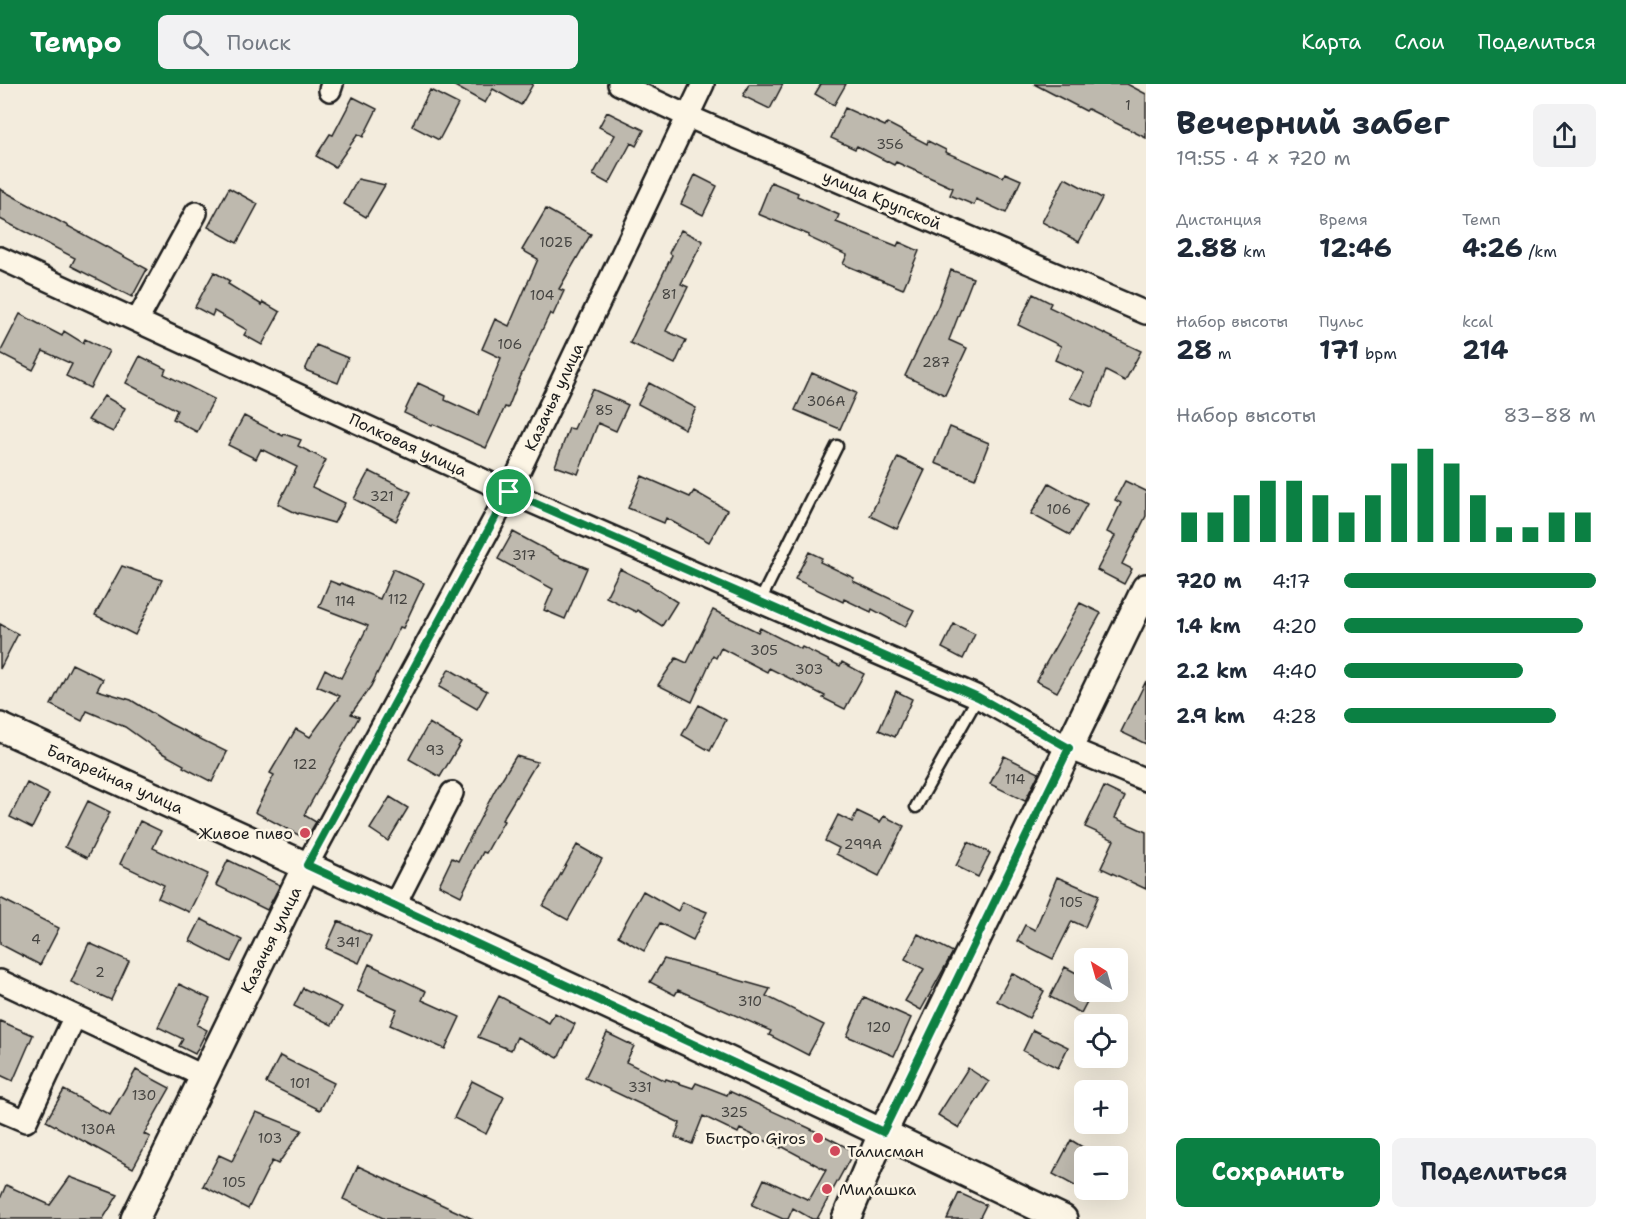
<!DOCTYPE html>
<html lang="ru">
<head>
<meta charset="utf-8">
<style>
	:root { --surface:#fff; --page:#f2f2f3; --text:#1f2937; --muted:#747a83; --accent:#0b8043 }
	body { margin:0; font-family:"Shantell Sans",sans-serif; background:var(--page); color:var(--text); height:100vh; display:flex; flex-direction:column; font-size:22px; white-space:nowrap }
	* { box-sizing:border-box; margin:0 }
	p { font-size:20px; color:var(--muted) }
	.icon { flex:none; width:33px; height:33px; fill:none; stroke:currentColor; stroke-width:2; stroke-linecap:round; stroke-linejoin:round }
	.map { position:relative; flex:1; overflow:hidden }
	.panel { display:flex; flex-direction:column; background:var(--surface); width:480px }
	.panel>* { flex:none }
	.needle { width:39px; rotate:323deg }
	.buttons { position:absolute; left:1074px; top:864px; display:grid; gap:12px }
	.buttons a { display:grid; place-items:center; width:54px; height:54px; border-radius:9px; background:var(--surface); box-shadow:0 6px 24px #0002; font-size:30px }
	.pin { position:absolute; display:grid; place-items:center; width:51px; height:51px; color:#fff; margin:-26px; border:3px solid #fff; border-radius:50%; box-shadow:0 2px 6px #0007 }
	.round { display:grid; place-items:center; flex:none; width:63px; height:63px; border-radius:9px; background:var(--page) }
	.overview { display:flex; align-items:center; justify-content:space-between; height:102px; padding:0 30px }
	h1 { font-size:33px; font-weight:700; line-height:45px }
	.metrics { display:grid; grid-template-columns:repeat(3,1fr); gap:9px; height:102px; padding:6px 30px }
	.metrics div { display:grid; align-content:center }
	.metrics b { font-size:26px; font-weight:700 }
	.metrics small { font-size:16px; font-weight:400 }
	.metrics p { font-size:16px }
	.chart { height:168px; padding:12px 30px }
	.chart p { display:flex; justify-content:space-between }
	.chart svg { width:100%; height:108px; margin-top:6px; stroke:var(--accent); stroke-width:6 }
	.button { display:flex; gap:12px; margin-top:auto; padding:12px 30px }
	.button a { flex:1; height:69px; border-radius:9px; background:var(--accent); color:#fff; font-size:24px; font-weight:700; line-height:69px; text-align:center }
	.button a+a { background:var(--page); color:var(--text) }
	ul { padding:0 30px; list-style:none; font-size:20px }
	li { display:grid; grid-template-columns:96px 72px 1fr; align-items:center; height:45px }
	li i { height:15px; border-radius:8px; background:var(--accent) }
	header { display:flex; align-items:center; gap:36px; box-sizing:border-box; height:84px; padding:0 30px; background:var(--accent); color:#fff }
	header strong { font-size:28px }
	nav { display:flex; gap:33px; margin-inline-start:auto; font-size:21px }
	.search { width:420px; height:54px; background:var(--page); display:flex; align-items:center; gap:15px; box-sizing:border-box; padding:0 21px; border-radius:9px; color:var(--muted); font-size:22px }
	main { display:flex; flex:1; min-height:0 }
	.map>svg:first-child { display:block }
	.building { fill:#beb9ae; stroke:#1c1c1c; stroke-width:1.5 }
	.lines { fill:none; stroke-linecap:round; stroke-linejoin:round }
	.service-casing { stroke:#1c1c1c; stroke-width:15 }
	.minor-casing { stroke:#1c1c1c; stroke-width:26 }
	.tertiary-casing { stroke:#1c1c1c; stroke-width:32 }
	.service { stroke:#fcf5e5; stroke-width:10 }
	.minor { stroke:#fcf5e5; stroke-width:21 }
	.tertiary { stroke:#fcf5e5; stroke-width:27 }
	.route-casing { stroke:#fff; stroke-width:12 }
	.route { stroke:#0b8043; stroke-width:8 }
	.poi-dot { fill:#d1495b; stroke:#fcf5e5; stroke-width:2 }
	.labels { text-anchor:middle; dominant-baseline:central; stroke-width:5; stroke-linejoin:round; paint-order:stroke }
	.number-label { font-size:14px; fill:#444340 }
	.street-label { font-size:16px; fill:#1c1c1c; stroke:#fcf5e5 }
	.poi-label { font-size:16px; fill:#1c1c1c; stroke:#fcf5e5; text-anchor:end }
</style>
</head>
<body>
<header>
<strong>Tempo</strong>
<div class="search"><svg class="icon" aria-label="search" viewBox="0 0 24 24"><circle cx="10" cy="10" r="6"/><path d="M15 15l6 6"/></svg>Поиск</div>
<nav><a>Карта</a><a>Слои</a><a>Поделиться</a></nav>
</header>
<main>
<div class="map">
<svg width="1146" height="1135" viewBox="0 0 1146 1135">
	<rect width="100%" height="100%" fill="#f3ecdd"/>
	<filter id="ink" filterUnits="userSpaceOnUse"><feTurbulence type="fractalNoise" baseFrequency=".0167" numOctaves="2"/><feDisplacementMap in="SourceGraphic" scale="12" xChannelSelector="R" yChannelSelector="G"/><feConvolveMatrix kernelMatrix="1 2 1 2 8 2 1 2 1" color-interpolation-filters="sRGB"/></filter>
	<g filter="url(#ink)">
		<path class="building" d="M451,0H533L521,21L493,5L485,19Z
			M749,0H783L770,25L743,12Z
			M821,0H846L834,21L815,10Z
			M1034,0H1127L1146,10V54L1088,25L1086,27Z
			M430,6L458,20L439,56L412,42Z
			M353,13L377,25L363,53L358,50L335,83L316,72L330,50L333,51Z
			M845,24L885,42L887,39L927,60L928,57L946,66L945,68L1003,93L1005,89L1021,96L1006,129L976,115L974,121L950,111L953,104L896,78L894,81L857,62L855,65L831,54Z
			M607,28L644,46L636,62L631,59L609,100L593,91L615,51L599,43Z
			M695,91L717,102L703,131L681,120Z
			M1065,94L1102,114L1079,158L1042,138Z
			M358,95L385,101L366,133L344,120Z
			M771,98L798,109L797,112L839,131L836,138L897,162L899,158L919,167L903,205L843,180L847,171L808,153L809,151L758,130Z
			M229,104L258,120L237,159L208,143Z
			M0,105L147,185L132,213L71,182L75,174L0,135Z
			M546,125L591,150L559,205L564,207L553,231L550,229L519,296L508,324L505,323L486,364L433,340L432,342L404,329L418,299L446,312L445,316L478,331L501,274L482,265L495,235L509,242L538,175L522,166Z
			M681,146L703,157L681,200L688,203L666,247L686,256L675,280L630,259L672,171L669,169Z
			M951,186L973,194L949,256L967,264L945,311L905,292L938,222Z
			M214,188L230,197L228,200L262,221L263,218L280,228L262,261L244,251L247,246L214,227L212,232L195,223Z
			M1033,210L1051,219L1049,223L1141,267L1125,297L1106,287L1092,323L1070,314L1084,289L1055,276L1061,262L1018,241Z
			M20,230L62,252L64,247L83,259L85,255L109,267L90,304L66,292L72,280L43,267L33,286L0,269Z
			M316,261L348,274L338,299L305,286Z
			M140,272L166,285L164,290L214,315L197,348L173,335L177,326L126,299Z
			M812,289L856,309L840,345L795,326Z
			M649,299L696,324L685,345L638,320Z
			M592,305L628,321L616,347L598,339L578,390L555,382L569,344L574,345Z
			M104,312L125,324L113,348L88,336Z
			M244,332L283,352L284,350L301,356L298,362L326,376L312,403L345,419L334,439L299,429L298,430L278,420L297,383L261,365L256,375L228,361Z
			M950,343L989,359L975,395L935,379Z
			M898,373L925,386L897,445L870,432Z
			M369,387L411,408L396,437L354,415Z
			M642,392L690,413L694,407L727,426L709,458L666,434L664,439L628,424Z
			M1125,397L1146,407V432L1122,480L1132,485L1124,500L1097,486L1115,452L1107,448L1121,419L1115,416Z
			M1049,399L1087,420L1070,451L1031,430Z
			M513,448L565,476V475L587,484L565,535L544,526L553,505L498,475Z
			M809,468L822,474L820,478L854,494L853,497L914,526L905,543L872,525L871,528L844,515L843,518L795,495Z
			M122,482L162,496L135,551L95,531Z
			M393,485L424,499L403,544L400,543L371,602L351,630L359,633L304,731L316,738L306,755L255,728L274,691L270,689L296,645L310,653L340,612L317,602L325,585L341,594L368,542L319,523L330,497L340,501L341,499L380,515Z
			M620,485L650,500V501L677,518L662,542L637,526L636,528L606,513Z
			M1080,519L1101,529L1057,608L1036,597Z
			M713,526L758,548L760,544L801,565L802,563L840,582L842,578L864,590L845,625L823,614L825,612L769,584L767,588L721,564L716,574L713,572L692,618L658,601L676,574L687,579Z
			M0,540L18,550L0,585Z
			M954,540L975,550L963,575L942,564Z
			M72,580L103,595L97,606L131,616L170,640L227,668L212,698L183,683L184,681L162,669L125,643L87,627L82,637L51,621Z
			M449,585L487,607L477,625L439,603Z
			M1146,597V660L1121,648Z
			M896,607L912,615L895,653L879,646Z
			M699,621L726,636L710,667L682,651Z
			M429,639L461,658L440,693L409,675Z
			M516,672L537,678L502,736L504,737L486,769L483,768L461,812L439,801L452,774L458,777L495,706Z
			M1004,672L1039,689L1025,717L990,700Z
			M27,699L49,710L32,744L10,733Z
			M1104,703L1125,713L1115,734L1146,748V805L1101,784L1114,756L1085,743Z
			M390,713L408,724L388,757L370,745Z
			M88,717L110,728L87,774L65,763Z
			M857,727L880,738L884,732L904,742L879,792L836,770L839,764L825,757L838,731L852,738Z
			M140,737L161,747L153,764L208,790L189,828L158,814L164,801L120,780Z
			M968,758L990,769L978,793L956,782Z
			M577,761L602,775L568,836L543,822Z
			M228,776L280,801L267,826L216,801Z
			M1057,793L1099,811L1085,843L1072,837L1053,875L1017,857L1025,841L1035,846Z
			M643,807L678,827L682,818L707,828L693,856L660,839L644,867L618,852Z
			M0,814L59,844L40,881L0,860Z
			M201,835L242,856L231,878L190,857Z
			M338,837L371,852L359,879L326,864Z
			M918,850L953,868L921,926L905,917L924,885L905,875Z
			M89,859L129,877L111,916L71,898Z
			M664,875L770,905L766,912L824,941L808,971L769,951L771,947L678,906L675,911L650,898Z
			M369,880L426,907L422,916L460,933L445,965L390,941L397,925L357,907Z
			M1065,883L1084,893V908H1092L1081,929L1050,913Z
			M1012,889L1044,907L1029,934L997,917Z
			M179,900L210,915L197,941L207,946L195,970L179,962L183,955L158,943Z
			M303,904L342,923L332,941L294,922Z
			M499,912L549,939L555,929L575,940L558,974L517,953L511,966L478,953Z
			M864,913L911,934L894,972L847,952Z
			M0,937L33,951L13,997L0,991Z
			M1033,946L1068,963L1058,984L1023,967Z
			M607,949L634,962L626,978L665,997L666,995L693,1004L696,999L727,1011L729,1007L809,1044L854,1067L817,1135H812L793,1124L788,1135H783L752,1121L764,1095L809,1116L826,1086L781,1062V1064L740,1045L738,1049L703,1032L692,1060L675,1053L680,1039L585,994Z
			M280,972L334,999L320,1026L266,999Z
			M968,984L989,998L959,1044L938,1031Z
			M136,986L170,1004L144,1050L150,1053L133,1084L46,1037L64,1006L110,1031Z
			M472,997L504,1013L486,1050L454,1034Z
			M256,1028L302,1046L278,1080L272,1077L248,1125L203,1102L219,1071L232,1077Z
			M1071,1056L1084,1064V1107L1053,1090Z
			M358,1082L473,1135H385L343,1115Z
			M70,1093L118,1111L103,1135H0V1115L6,1101L50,1121Z
			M959,1109L986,1121L979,1135H947Z"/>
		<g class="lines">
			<defs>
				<path id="service" d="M760,517L837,362
					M916,723L978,613"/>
				<path id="minor" d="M619,0L687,32L1146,229
					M330,6L332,0
					M0,174L509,408L978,613L1069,664L1146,696
					M137,237L196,129
					M307,781L509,408L703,0
					M394,822L452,709
					M0,897L205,993
					M0,1026L26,1037L75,932"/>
				<path id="tertiary" d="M0,643C356,804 711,966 1063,1135
					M135,1135L307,781
					M846,1135L883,1048L1146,504"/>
			</defs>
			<use href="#service" class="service-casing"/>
			<use href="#minor" class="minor-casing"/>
			<use href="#tertiary" class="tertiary-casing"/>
			<use href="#service" class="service"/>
			<use href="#minor" class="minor"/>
			<use href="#tertiary" class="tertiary"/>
		</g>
	</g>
	<g class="lines" filter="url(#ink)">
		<defs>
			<path id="route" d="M509,408L978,613L1069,664L883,1048L307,781Z"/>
		</defs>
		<use href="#route" class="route-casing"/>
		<use href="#route" class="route"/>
	</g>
	<g class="poi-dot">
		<circle cx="305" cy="749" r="6"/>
		<circle cx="818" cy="1054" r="6"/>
		<circle cx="835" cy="1067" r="6"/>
		<circle cx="827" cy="1105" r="6"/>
	</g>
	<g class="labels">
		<g class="number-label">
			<text x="1128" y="21">1</text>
			<text x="890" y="60">356</text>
			<text x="556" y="158">102Б</text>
			<text x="669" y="210">81</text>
			<text x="542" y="211">104</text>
			<text x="510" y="260">106</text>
			<text x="936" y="278">287</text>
			<text x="826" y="317">306А</text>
			<text x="604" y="326">85</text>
			<text x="382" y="412">321</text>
			<text x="1059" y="425">106</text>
			<text x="524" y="471">317</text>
			<text x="398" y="515">112</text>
			<text x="345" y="517">114</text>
			<text x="764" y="566">305</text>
			<text x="809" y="585">303</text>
			<text x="435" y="666">93</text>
			<text x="305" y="680">122</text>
			<text x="1015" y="695">114</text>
			<text x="863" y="760">299А</text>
			<text x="1071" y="818">105</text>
			<text x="36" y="855">4</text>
			<text x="348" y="858">341</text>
			<text x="100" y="888">2</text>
			<text x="750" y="917">310</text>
			<text x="879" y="943">120</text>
			<text x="300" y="999">101</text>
			<text x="640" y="1003">331</text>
			<text x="144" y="1011">130</text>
			<text x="734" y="1028">325</text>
			<text x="98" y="1045">130А</text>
			<text x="270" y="1054">103</text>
			<text x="234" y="1098">105</text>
		</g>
		<g class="street-label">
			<text transform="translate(882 116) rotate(23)">улица Крупской</text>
			<text transform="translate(554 313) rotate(-65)">Казачья улица</text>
			<text transform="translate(408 361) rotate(25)">Полковая улица</text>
			<text transform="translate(115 695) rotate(24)">Батарейная улица</text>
			<text transform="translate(271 856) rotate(-64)">Казачья улица</text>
		</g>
		<g class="poi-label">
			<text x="293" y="749">Живое пиво</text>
			<text x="806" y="1054">Бистро Giros</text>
			<text x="847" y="1067" text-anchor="start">Талисман</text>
			<text x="839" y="1105" text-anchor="start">Милашка</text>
		</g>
	</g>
</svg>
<div class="buttons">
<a><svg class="needle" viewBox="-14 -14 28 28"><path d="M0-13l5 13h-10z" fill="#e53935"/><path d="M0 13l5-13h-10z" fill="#747a83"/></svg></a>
<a><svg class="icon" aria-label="locate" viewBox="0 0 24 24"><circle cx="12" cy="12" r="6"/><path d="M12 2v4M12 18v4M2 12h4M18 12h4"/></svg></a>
<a>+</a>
<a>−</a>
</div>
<div class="pin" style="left:509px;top:408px;background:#1e9e55"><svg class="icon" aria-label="arrive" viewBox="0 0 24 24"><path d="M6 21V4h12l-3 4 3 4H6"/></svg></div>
</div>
<section class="panel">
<div class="overview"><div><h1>Вечерний забег</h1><p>19:55 · 4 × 720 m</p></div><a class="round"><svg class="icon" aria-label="share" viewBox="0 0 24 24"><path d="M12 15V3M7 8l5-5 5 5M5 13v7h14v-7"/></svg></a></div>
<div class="metrics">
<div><p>Дистанция</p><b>2.88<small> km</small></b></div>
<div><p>Время</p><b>12:46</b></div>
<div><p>Темп</p><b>4:26<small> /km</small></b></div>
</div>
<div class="metrics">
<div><p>Набор высоты</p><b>28<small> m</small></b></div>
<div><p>Пульс</p><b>171<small> bpm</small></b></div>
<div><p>kcal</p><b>214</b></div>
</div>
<div class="chart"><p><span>Набор высоты</span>83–88 m</p>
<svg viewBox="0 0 160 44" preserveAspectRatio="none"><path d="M5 44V32M15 44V32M25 44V25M35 44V19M45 44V19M55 44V25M65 44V32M75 44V25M85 44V12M95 44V6M105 44V12M115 44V25M125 44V38M135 44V38M145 44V32M155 44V32"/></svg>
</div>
<ul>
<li><b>720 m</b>4:17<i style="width:100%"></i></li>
<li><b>1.4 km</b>4:20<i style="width:95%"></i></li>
<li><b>2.2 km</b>4:40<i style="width:71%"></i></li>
<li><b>2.9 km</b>4:28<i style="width:84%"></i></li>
</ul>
<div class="button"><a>Сохранить</a><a>Поделиться</a></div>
</section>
</main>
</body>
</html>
